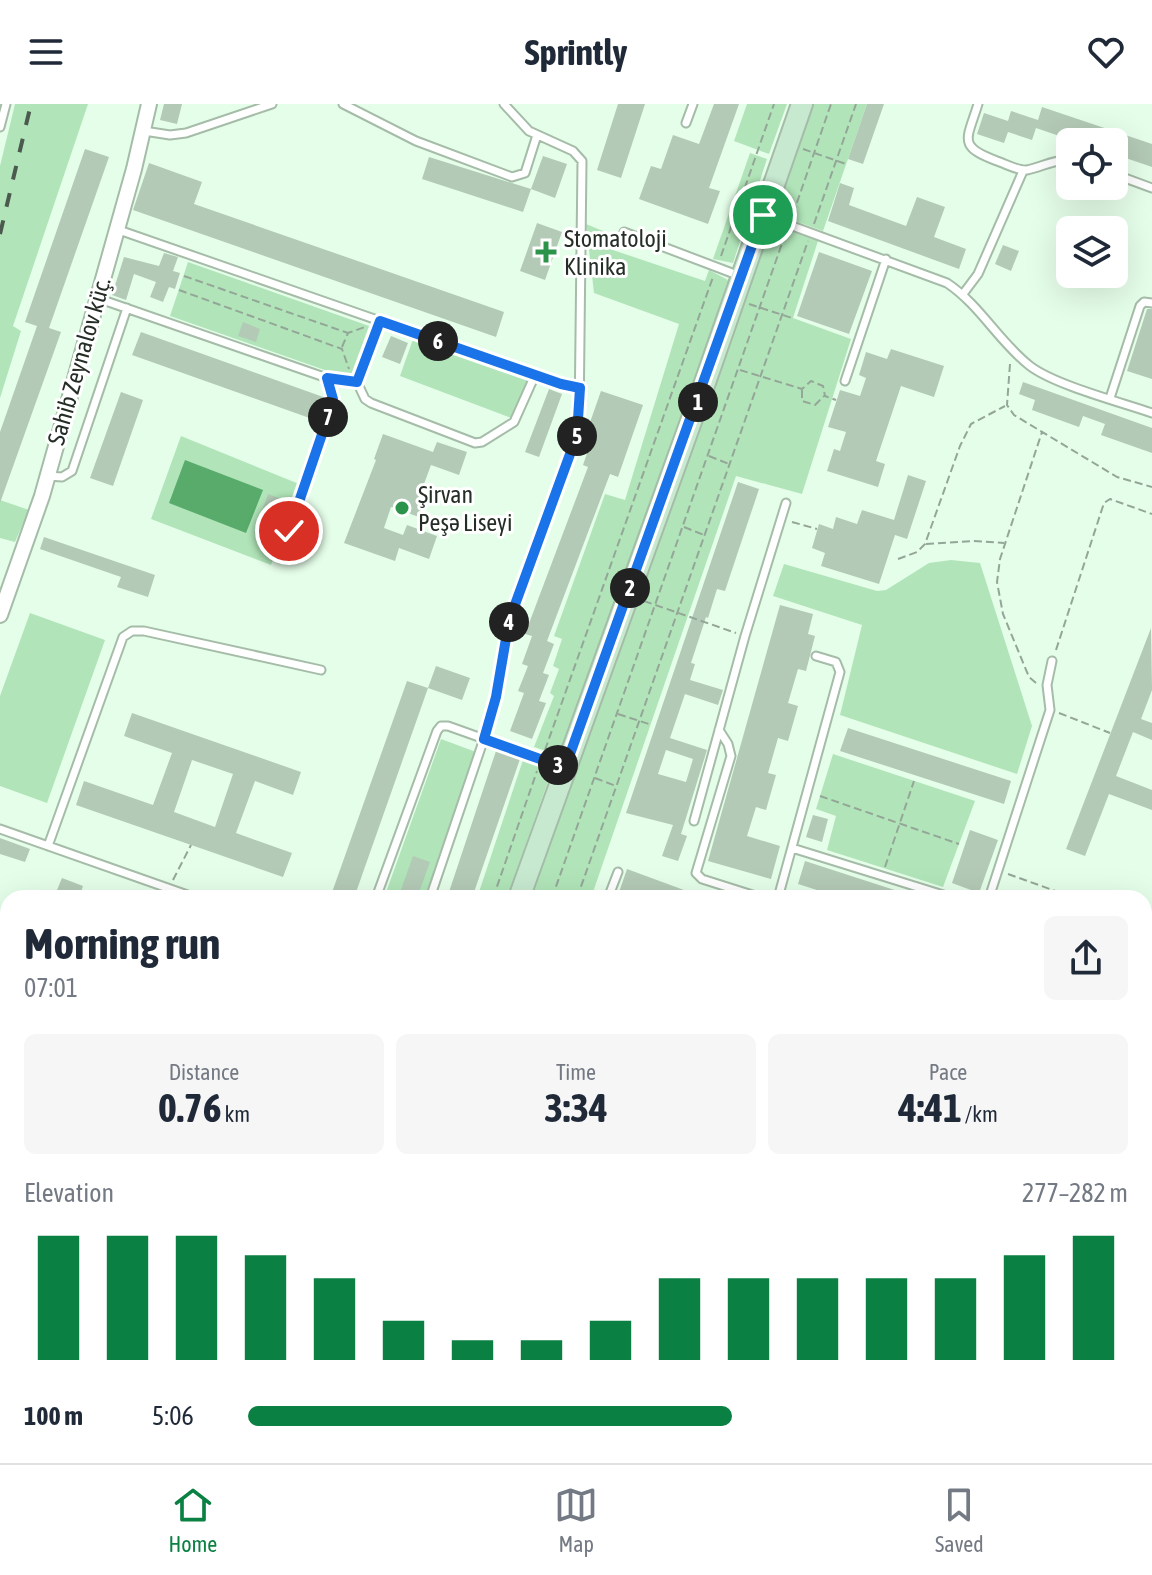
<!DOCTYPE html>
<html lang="en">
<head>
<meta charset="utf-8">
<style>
	:root { --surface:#fff; --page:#f6f6f7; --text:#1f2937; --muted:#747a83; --line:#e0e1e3; --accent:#0b8043 }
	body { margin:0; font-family:"Asap Condensed",sans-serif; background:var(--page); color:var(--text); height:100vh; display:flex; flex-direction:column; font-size:30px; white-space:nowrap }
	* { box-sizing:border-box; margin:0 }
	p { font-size:26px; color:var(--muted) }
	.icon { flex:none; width:44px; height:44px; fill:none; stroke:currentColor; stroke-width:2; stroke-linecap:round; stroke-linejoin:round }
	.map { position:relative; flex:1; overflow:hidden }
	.side { position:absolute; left:0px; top:786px; width:1152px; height:574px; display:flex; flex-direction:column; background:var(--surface); border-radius:24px 24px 0 0; box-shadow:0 8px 32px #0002 }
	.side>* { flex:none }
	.fabs { position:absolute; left:1056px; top:24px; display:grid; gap:16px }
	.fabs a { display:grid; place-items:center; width:72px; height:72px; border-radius:12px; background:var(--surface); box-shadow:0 8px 32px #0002; font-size:40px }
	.pin { position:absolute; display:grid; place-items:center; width:68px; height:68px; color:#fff; margin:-34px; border:4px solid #fff; border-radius:50%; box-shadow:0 2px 8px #0007 }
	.km { position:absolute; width:40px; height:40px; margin:-20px; border-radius:50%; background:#222; color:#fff; font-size:22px; line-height:40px; text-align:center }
	.round { display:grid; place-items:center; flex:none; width:84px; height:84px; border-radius:12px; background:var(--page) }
	.headline { display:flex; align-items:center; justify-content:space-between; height:136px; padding:0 24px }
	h1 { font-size:44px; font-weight:700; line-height:60px }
	.figures { display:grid; grid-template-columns:repeat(3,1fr); gap:12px; height:136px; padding:8px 24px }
	.figures div { display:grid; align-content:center; border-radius:12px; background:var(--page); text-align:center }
	.figures b { font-size:40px; font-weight:700 }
	.figures small { font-size:22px; font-weight:400 }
	.figures p { font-size:22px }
	.chart { height:224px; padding:16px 24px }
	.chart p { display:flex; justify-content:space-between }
	.chart svg { width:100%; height:144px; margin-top:8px; stroke:var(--accent); stroke-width:6 }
	ul { padding:0 24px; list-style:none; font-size:26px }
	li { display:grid; grid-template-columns:128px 96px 1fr; align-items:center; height:60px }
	li i { height:20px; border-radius:10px; background:var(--accent) }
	header { display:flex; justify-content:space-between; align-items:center; height:104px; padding:0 24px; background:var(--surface); font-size:36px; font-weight:700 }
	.tabs { display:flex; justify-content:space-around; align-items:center; height:112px; border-top:2px solid var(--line); background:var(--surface); font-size:22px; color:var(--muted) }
	.tabs a { display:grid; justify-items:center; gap:4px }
	.tabs .selected { color:var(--accent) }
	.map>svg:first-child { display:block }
	.green { fill:#b1e5b9 }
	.water { fill:#58ab6b }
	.building { fill:#b3cab6; fill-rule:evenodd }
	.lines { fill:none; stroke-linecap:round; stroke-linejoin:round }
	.service-casing { stroke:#a5bca8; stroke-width:11 }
	.minor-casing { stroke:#a5bca8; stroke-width:18 }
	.tertiary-casing { stroke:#a5bca8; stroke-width:22 }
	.secondary-casing { stroke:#a5bca8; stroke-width:24 }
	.path { stroke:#94a697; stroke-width:2; stroke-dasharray:8 4; stroke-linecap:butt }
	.service { stroke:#fff; stroke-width:7 }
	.minor { stroke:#fff; stroke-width:14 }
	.tertiary { stroke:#fff; stroke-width:18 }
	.secondary { stroke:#c7e9d0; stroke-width:20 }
	.rail { stroke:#4c594e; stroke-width:4; stroke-dasharray:14 14; stroke-linecap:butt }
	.route-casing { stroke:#fff; stroke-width:16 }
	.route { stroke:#1a73e8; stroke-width:10 }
	.poi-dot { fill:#2b944a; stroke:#fff; stroke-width:3 }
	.labels { text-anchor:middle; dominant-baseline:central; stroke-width:6; stroke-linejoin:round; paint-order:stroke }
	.poi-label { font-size:24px; fill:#252e26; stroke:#fff; text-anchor:start }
	.street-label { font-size:24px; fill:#252e26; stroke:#fff }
</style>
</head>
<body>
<header><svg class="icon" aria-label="menu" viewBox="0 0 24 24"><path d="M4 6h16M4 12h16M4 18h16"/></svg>Sprintly<svg class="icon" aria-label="heart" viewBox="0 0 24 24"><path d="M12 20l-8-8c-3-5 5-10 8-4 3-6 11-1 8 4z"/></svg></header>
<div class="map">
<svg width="1152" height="1359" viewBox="0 0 1152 1359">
	<rect width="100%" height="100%" fill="#e5fee9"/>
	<path class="green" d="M15,0H88L13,222L21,227L0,294V62Z
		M747,0H787L769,50L734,37Z
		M809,0H867L823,127L771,108Z
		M750,49L767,55L733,159L713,155Z
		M767,119L818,137L793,214L851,235L802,390L736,372L591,794H529Z
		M586,120L608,129L604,143L705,177L709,166L728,176L687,298L558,651L534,643L554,592L550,589L559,565L553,562L562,535L554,532L605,390L625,396L679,220L594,189Z
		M188,158L369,222L351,271L336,270L170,212Z
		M413,235L528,274L511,314L400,272Z
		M181,332L299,380L271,461L151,415Z
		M0,396L29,406L15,438L0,434Z
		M951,456L980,459L1032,622L1017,670L840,611L862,521L773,492L784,460L877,487L886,486L929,459Z
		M30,509L105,536L47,699L0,682V592Z
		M441,635L476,648L426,794H384Z
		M833,650L975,697L943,783L827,746L836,712L816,705Z
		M523,656L552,666L507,794H477Z
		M0,856L8,859V909L0,906Z
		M0,1009L8,1012V1043L0,1040Z
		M1144,1277L1152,1280V1359H1030L1011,1352H1144Z
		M7,1316L8,1352H92L89,1359H0V1336Z
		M333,1352H395L392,1359H330Z
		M623,1352H695L714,1359H626L621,1357Z
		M880,1352H950L968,1359H898Z"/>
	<path class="water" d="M185,356L263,386L246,429L169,399Z"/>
	<path class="building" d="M164,0H182L177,20L160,16Z
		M618,0H645L621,74L597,66Z
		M714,0H739L709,84L720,87L708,120L639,95L651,62L661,65L673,31L699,40Z
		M867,0H884L863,60L848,55Z
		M1042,3L1152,40V63L1114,50V38H1077L1036,24L1032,36L1008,28L1004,39L977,30L984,9L1008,17L1011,7L1038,16Z
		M85,45L109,53L49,224L61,228L0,399V328L37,222L25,218Z
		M543,52L567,60L555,94L531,85Z
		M429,53L531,85L523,108L422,75Z
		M149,59L202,78L194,100L504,208L496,233L133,106Z
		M840,79L854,84L849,101L906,122L917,93L945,103L934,133L966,145L959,165L828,117Z
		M537,119L562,128L545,176L520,167Z
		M1003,141L1019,147L1011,167L995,160Z
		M819,148L872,167L849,230L797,212Z
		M164,149L178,153L173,167L180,169L175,185L169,183L163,198L150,193L156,178L134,170L126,196L112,191L124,153L159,162Z
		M1147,205H1152V275L1127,267Z
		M243,218L260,225L256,238L238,232Z
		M141,228L326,294L318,317L132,251Z
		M391,232L408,239L400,260L382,253Z
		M891,245L944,262L934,293L901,282L876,357L885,360L878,383L827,367L834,345L840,347L846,328L828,323L840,286L860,292L866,274L859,271L866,248L887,255Z
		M1023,278L1152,324V349L1101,331L1105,320L1083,312L1079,323L1032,306L1035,296L1019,290Z
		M549,285L562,290L539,353L525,348Z
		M601,287L643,301L618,373L610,370L547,537L554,540L543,569L549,571L539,597L546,599L532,635L510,627L524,589L518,587L528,562L522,560L532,532L525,530L588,363L583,361L595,326L588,324Z
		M121,288L143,296L113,382L90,374Z
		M383,330L433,348L437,338L467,348L459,371L431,361L421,388L427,390L419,413L391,403L384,424L403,431L407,421L437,432L429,455L399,444L395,457L344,439L376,356L374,355Z
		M908,371L926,377L907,435L895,431L879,480L821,462L825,449L812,444L819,420L833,425L836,413L857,420L862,406L894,416Z
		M738,378L759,385L725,487L717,485L708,514L706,513L691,559L695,560L690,576L723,586L718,601L685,590L670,634L707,646L681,730L687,732L678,757L662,752L673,721L626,709ZM666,646L693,655L686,678L658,670Z
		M268,390L289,398L274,437L254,429Z
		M44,433L155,471L148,493L117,483L121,473L40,445Z
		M780,501L813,510L808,530L815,532L806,567L798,565L788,599L798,602L788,637L778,634L768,669L776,671L766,706L756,703L747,732L780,742L771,775L708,757Z
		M1151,524L1152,586L1141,615L1152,619V636L1133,628L1116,672L1152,686V706L1109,690L1085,752L1066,745Z
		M436,562L470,574L462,596L428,584Z
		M407,577L428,584L354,794H330Z
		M132,609L301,668L293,691L255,677L236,729L292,749L283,773L76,701L84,677L153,701L172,649L124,632ZM192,656L233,670L215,723L174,708Z
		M848,624L1011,677L1004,700L840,647Z
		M496,647L520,655L472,794H447Z
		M813,711L828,715L822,738L806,733Z
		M970,726L998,736L979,789L952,779Z
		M0,734L30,745L25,758L0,750Z
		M413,752L430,758L417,794H398Z
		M805,757L913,792V794H842L798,780Z
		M627,765L703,793L702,794H617Z
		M62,774L83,782L79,794L57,786Z"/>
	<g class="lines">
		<defs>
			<path id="service" d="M343,0L416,37L512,73L525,69L537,31
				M978,0C967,36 957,42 997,57C1006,60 1018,67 1027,66C1042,63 1054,55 1070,56
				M686,19L693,0
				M0,23L6,0
				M144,27L170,31L186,29L272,0
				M1114,70L1152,84
				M765,112L947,179C980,201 999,238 1030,262C1055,281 1120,298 1152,309
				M116,125L561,280L580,284
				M624,128L740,172
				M963,190L978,170L1023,67
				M97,194L327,274L357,278
				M380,217L357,278L365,295L371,299L475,339L482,338L514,318L535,271
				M845,277L886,155
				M1110,294L1140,202L1144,198L1152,199
				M48,372L62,373L72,367L127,204
				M289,427L331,304L333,295L327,274
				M719,626L728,640L731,652L696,769L702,775L762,794
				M694,717L745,532L786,399
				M0,725L196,794
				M48,742L123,533L132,527H144L321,566
				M792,744L953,794
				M376,794L437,627L441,622H448L563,663
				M430,794L494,605L509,517L577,331L579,319L582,57L573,47L529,27L504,0
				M608,794L618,768
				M778,794L840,568L836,558L816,552
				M989,794L1050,606L1047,581L1052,557
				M0,849L8,852
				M0,911L8,914
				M1144,999L1152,1002
				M0,1051L2,1060L0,1067
				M0,1252L8,1230
				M263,1352L267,1359
				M727,1352L746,1359
				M94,1359L97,1352
				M543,1359L546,1352
				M782,1359L785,1352"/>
			<path id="minor" d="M0,511L42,392L134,65L149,0
				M400,1359L403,1352"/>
			<path id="tertiary" d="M0,991L8,994
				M973,1352L992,1359"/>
			<path id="secondary" d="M519,794L702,287L802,0
				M319,1359L322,1352"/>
		</defs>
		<use href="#service" class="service-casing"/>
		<use href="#minor" class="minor-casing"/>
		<use href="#tertiary" class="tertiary-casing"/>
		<use href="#secondary" class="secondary-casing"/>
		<path class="path" d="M803,45L846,60
			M793,110L831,0
			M814,120L856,0
			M721,152L774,0
			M184,172L348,229
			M179,186L342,245L349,265
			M749,200L792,214
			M342,243L348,229L365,223
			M1010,260L1007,301L1014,311L1117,373L1152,383
			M740,266L802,285L811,277L823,282L825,292L836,296
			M802,286V297L815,301L824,292
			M709,352L729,360
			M792,418L817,425
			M684,423L704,431
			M926,440L972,437L1004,439
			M898,455L917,448L925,440L960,342L971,320L1005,302
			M644,497L736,529
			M1056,546L1104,399L1110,395L1152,410
			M1036,579L1029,573L1003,510L997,478L1000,455L1042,328
			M1059,609L1110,629
			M618,610L652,621
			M545,646L713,173
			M595,674L616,682
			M820,692L959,740
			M885,763L914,677
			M1008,770L1075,794
			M173,776L191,741
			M493,794L537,667
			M552,794L785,131
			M577,794L808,137
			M1144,819L1152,822
			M0,868L8,872
			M0,888L8,891
			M1144,1303L1152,1306
			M1093,1352L1112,1359
			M349,1359L351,1352
			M374,1359L376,1352
			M429,1359L432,1352"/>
		<use href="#service" class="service"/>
		<use href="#minor" class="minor"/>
		<use href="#tertiary" class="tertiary"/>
		<use href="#secondary" class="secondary"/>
		<path class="rail" d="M0,130L31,0"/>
	</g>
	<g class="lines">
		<defs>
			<path id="route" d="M289,427L331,304L333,295L327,274L357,278L380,217L561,280L580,284L577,331L509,517L496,593L484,635L565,664L763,111"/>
		</defs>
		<use href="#route" class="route-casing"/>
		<use href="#route" class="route"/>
	</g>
	<g class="poi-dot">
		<path d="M542 136h8v8h8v8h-8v8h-8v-8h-8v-8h8z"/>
		<circle cx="402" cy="404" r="8"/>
	</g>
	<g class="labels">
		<g class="poi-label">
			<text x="564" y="134">Stomatoloji<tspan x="564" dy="28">Klinika</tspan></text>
			<text x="418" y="390">Şirvan<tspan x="418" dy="28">Peşə Liseyi</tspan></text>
		</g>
		<g class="street-label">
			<text transform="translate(79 257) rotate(-74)">Sahib Zeynalov küç.</text>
		</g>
	</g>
</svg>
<div class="fabs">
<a><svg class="icon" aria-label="locate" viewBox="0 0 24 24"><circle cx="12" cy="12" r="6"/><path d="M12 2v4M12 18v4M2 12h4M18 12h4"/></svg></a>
<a><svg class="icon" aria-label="layers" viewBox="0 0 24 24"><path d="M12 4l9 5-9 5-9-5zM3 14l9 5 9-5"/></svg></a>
</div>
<div class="pin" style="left:763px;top:111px;background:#1e9e55"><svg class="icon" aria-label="arrive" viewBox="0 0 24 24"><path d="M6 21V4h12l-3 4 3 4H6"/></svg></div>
<div class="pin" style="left:289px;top:427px;background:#d93025"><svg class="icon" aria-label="check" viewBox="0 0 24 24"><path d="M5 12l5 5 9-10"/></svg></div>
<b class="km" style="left:698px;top:298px">1</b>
<b class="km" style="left:630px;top:484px">2</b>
<b class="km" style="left:558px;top:661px">3</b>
<b class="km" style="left:509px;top:518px">4</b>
<b class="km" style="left:577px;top:332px">5</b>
<b class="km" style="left:438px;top:237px">6</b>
<b class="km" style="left:328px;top:313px">7</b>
<section class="side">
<div class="headline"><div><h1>Morning run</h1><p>07:01</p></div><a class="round"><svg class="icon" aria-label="share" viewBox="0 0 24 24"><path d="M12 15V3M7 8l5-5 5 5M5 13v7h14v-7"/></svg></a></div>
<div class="figures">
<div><p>Distance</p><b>0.76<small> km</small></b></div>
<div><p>Time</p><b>3:34</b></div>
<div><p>Pace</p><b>4:41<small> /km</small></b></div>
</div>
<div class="chart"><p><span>Elevation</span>277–282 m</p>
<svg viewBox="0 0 160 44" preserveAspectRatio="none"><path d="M5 44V6M15 44V6M25 44V6M35 44V12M45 44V19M55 44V32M65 44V38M75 44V38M85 44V32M95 44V19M105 44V19M115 44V19M125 44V19M135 44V19M145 44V12M155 44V6"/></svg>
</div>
<ul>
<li><b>100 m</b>5:06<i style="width:55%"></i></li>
</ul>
</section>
</div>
<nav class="tabs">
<a class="selected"><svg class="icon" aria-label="home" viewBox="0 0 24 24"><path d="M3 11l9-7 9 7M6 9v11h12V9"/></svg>Home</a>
<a><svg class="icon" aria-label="map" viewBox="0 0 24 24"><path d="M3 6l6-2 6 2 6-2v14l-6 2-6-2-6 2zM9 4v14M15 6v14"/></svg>Map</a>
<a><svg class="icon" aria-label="saved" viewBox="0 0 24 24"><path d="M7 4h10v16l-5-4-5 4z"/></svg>Saved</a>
</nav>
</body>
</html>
